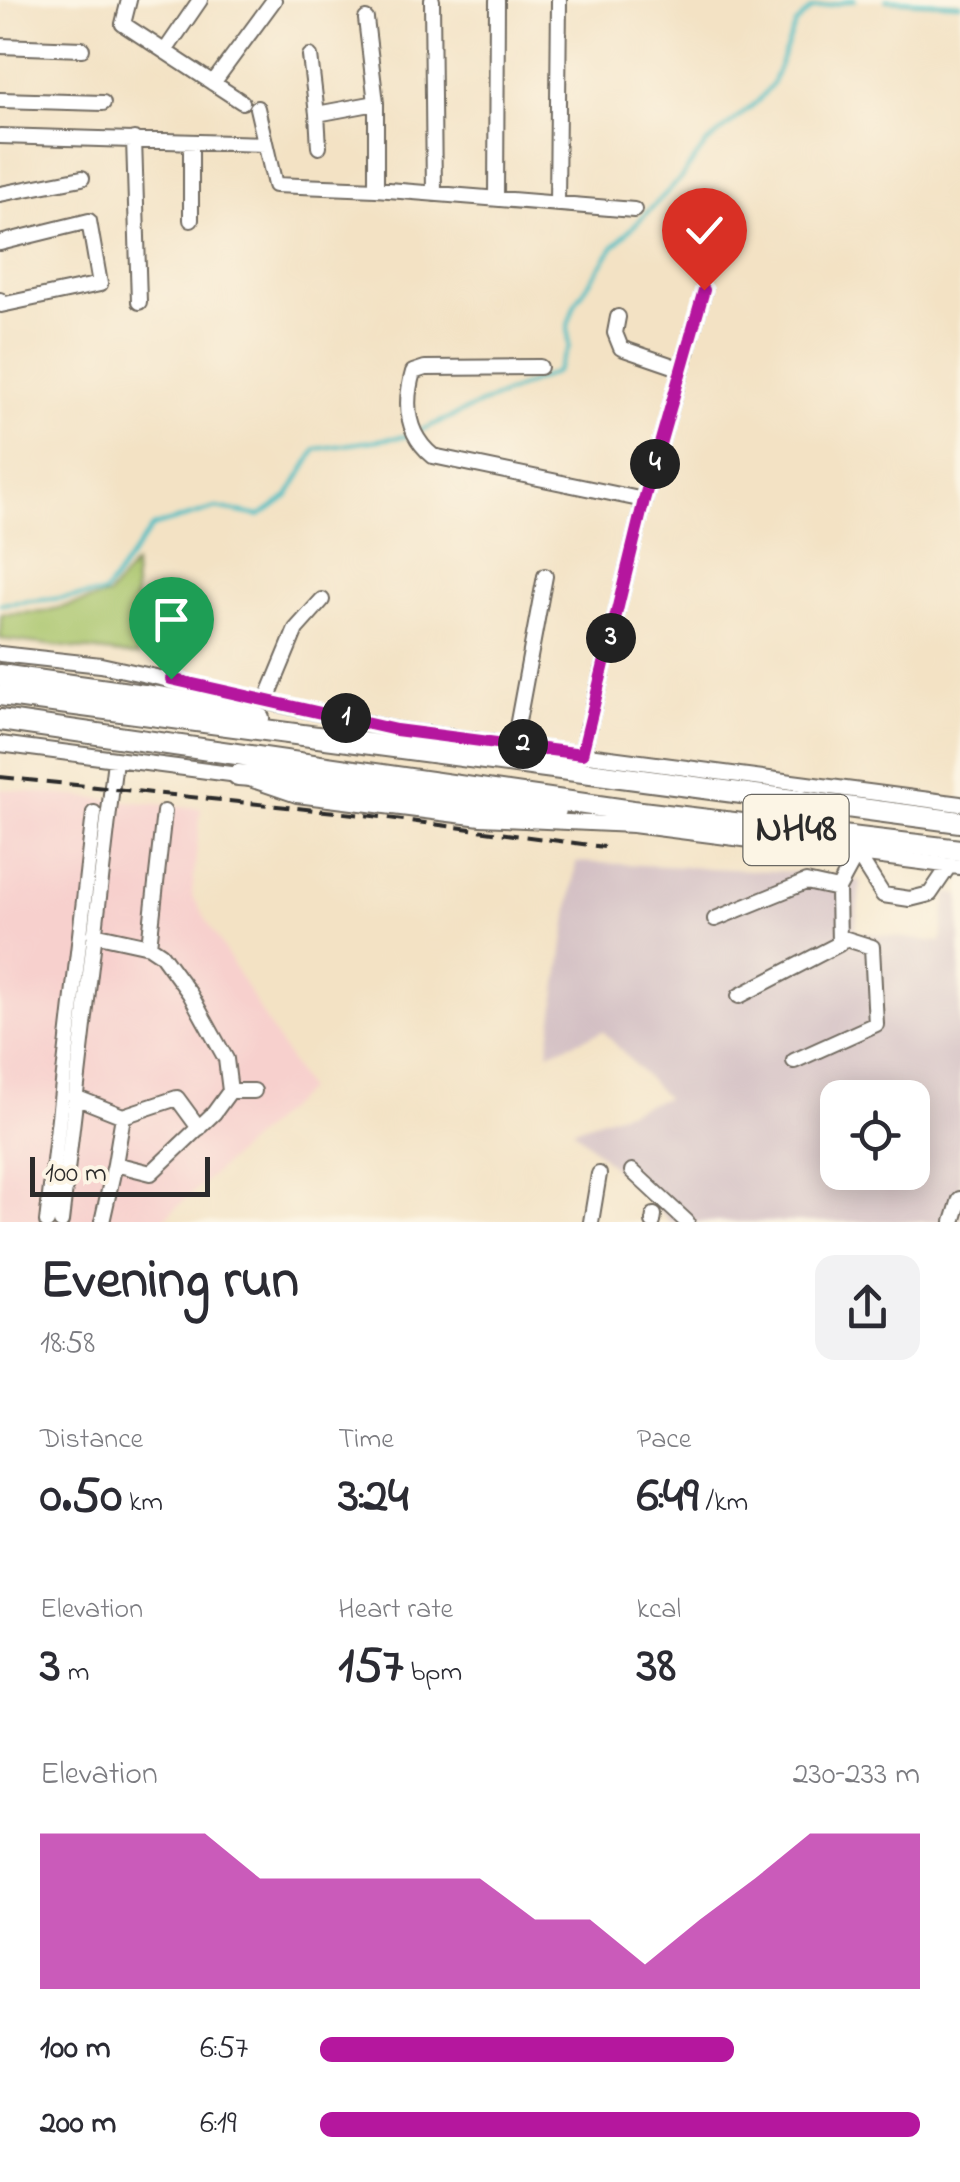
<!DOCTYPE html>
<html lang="en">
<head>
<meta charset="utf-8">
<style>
	:root { --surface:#fff; --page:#f2f2f3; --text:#2b2b33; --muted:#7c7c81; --accent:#b5179e }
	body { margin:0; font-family:"Indie Flower",sans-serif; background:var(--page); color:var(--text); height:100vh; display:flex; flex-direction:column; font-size:38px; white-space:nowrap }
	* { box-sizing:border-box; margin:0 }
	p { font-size:32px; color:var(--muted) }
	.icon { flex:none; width:55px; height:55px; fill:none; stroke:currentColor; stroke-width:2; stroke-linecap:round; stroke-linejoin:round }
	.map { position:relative; height:1222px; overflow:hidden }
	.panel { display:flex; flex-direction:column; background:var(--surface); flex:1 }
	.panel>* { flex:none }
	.fabs { position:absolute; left:820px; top:1080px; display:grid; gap:20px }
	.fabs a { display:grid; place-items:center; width:110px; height:110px; border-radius:20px; background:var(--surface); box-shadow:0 5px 25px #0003; font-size:50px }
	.scale { position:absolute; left:30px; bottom:25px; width:180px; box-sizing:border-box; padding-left:10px; border:5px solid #2b2b2b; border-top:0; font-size:28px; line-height:35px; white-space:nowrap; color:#2b2b2b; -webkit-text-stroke:8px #fcf5e5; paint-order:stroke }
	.pin { position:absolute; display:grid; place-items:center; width:85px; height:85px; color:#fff; margin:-102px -42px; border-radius:50% 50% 50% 0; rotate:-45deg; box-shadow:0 0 10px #0007 }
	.pin .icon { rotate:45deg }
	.km { position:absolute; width:50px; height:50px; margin:-25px; border-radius:50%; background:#222; color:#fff; font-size:28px; line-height:50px; text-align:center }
	.round { display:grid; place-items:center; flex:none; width:105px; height:105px; border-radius:20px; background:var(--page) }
	.head { display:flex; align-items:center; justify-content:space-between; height:170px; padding:0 40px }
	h1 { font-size:55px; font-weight:800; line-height:75px }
	.figures { display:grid; grid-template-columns:repeat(3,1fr); gap:15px; height:170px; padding:10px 40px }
	.figures div { display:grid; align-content:center }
	.figures b { font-size:50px; font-weight:800 }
	.figures small { font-size:28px; font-weight:400 }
	.figures p { font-size:28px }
	.chart { height:280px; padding:20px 40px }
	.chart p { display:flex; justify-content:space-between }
	.chart svg { width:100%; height:180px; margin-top:10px; fill:var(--accent); opacity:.7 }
	ul { padding:0 40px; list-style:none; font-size:32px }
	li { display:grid; grid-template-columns:160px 120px 1fr; align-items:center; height:75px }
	li i { height:25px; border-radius:12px; background:var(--accent) }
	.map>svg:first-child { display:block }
	.built { fill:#f7d0cd }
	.industrial { fill:#d2bec3; fill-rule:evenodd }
	.green { fill:#a9c56c; stroke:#6a784c; stroke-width:2.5 }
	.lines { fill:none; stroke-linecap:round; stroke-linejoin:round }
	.stream { stroke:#4ebdc3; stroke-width:4 }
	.minor-casing { stroke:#716b61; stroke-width:18 }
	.highway-casing { stroke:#716b61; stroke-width:24 }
	.minor { stroke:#fff; stroke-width:14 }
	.highway { stroke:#fff; stroke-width:20 }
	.rail { stroke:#2b2b2b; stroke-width:4; stroke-dasharray:15 8; stroke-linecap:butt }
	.route-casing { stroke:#fff; stroke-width:20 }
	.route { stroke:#b5179e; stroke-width:12 }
	.labels { text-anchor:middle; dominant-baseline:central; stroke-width:9; stroke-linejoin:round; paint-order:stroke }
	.shield { fill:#fcf5e5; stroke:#6a6863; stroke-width:2.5 }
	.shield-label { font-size:40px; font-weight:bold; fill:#2b2b2b }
</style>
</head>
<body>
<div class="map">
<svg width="960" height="1222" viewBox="0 0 960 1222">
	<rect width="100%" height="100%" fill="#fcf5e5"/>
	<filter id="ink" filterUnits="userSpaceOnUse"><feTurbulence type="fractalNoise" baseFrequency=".01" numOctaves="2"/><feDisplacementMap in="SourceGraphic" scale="20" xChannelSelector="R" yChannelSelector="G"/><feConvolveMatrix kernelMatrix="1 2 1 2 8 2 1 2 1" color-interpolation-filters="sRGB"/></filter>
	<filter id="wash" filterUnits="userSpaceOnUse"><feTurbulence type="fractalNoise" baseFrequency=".0048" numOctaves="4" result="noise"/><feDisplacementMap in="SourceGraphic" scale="40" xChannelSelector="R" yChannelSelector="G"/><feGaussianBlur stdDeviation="2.25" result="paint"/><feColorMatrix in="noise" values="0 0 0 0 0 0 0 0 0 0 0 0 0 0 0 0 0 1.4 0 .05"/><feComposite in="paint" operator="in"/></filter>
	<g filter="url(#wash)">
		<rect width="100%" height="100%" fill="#f3e2c4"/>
		<path class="built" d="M0,789L201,808L192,895L307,1090L160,1222H0Z"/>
		<path class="industrial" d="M576,862L797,872L861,881L855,932L941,942L947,893L960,895V1222H671L573,1129L666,1098L603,1031L548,1053ZM838,1098H912V1172H838Z"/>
		<path class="green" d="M134,565L138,656L0,639L1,614L42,612L108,596Z"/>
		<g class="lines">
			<path class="stream" d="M886,0L960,4
				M0,604L104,594L152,527L217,508L260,516L288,496L316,449L407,436L556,372L569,347L568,325L575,304L614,246L680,179L706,144L758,101L772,84L796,24L811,9L855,0"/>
		</g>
	</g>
	<g filter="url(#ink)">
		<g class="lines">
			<defs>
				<path id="minor" d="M129,0L123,24L242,102
					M432,0L434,194
					M366,19L376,103V189
					M0,46L82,49
					M165,51L200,0
					M310,56L317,114
					M213,83L274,0
					M0,100L103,103
					M257,108L275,185L376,189L634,210
					M0,136L265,144
					M134,139L139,302
					M191,142V220
					M319,147L317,114L376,103
					M0,194L82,178
					M496,199L497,0
					M557,204L559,0
					M0,243L89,221L100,284L1,305L0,300
					M618,317L615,333L621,348L682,369
					M540,367L425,368L413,372C404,403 406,434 433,456L644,500
					M0,654L101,665L397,730L960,804
					M267,699L296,629L322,600
					M514,743L545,576
					M0,744L238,775L297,795L481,818L633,825L960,867
					M582,754L644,500L704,291
					M715,919L806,882L838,889
					M94,934L149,946L161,954L190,994L226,1059L230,1091L214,1113L151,1173L115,1164L102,1222
					M149,946L164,812
					M739,996L839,944L838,889L857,854L883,895L910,899L930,894L949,866
					M794,1061L876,1024L872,947L840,937
					M230,1091H254
					M75,1097L123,1116L177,1098L199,1128
					M115,1164L123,1116
					M632,1171L687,1222
					M47,1222L94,813
					M61,1222L115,760
					M591,1222L599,1174
					M653,1222L654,1215
					M953,1222L960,1199"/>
				<path id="highway" d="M0,675L193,702L259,718
					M0,695L960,822
					M0,720L633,811L960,850
					M238,775C344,782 449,810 556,810"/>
			</defs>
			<use href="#minor" class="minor-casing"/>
			<use href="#highway" class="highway-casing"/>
			<use href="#minor" class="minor"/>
			<use href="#highway" class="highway"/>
			<path class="rail" d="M0,777L373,816L604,847"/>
		</g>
	</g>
	<g class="lines" filter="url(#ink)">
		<defs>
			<path id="route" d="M171,679L396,730L582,754L644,500L704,290"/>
		</defs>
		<use href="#route" class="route-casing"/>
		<use href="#route" class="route"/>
	</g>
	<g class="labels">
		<rect class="shield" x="743.5" y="795" width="105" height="70" rx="8"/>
		<g class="shield-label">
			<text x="796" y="830">NH48</text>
		</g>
	</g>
</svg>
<div class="fabs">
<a><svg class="icon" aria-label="locate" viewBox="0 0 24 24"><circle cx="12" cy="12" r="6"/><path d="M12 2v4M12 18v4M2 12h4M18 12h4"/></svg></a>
</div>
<div class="scale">100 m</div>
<div class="pin" style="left:171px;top:679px;background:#1e9e55"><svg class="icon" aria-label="arrive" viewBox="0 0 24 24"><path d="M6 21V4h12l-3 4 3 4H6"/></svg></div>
<div class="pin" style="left:704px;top:290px;background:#d93025"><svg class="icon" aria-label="check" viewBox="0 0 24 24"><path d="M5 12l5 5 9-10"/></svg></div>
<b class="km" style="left:346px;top:718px">1</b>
<b class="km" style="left:523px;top:744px">2</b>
<b class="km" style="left:611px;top:638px">3</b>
<b class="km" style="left:655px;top:464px">4</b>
</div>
<section class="panel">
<div class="head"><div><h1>Evening run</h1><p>18:58</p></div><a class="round"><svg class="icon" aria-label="share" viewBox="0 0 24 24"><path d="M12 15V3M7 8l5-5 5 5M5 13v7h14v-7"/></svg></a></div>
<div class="figures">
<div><p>Distance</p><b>0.50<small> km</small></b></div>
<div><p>Time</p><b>3:24</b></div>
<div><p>Pace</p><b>6:49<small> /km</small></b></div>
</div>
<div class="figures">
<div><p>Elevation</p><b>3<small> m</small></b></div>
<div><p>Heart rate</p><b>157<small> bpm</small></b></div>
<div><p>kcal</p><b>38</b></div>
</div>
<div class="chart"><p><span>Elevation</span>230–233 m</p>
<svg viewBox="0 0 160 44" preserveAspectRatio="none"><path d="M0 44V6L10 6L20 6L30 6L40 17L50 17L60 17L70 17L80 17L90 27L100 27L110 38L120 27L130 17L140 6L150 6L160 6V44z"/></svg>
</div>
<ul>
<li><b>100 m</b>6:57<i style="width:69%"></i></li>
<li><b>200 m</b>6:19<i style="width:100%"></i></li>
</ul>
</section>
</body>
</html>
